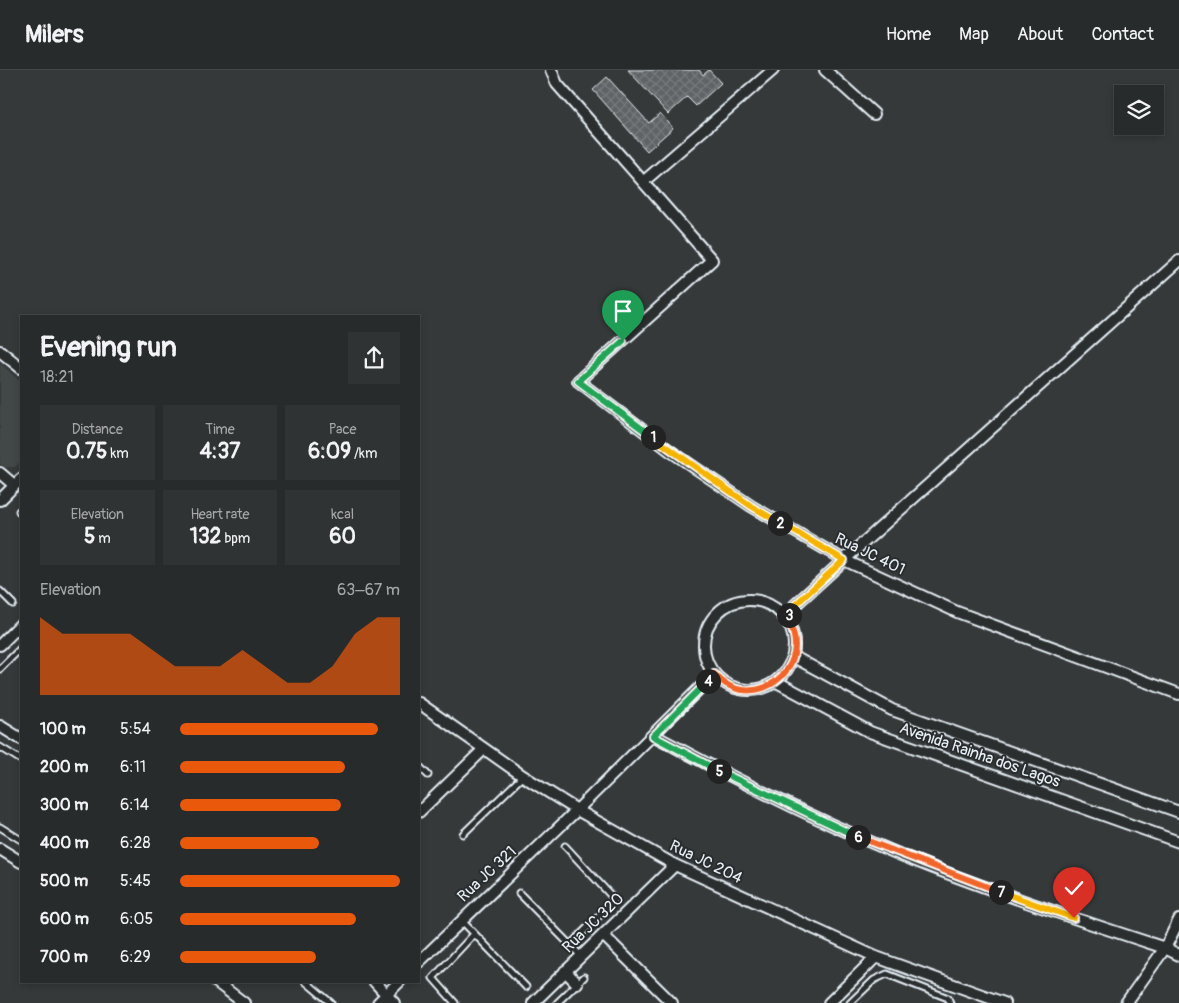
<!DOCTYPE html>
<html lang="en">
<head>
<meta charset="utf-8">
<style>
	:root { --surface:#282b2c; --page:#303334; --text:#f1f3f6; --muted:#a5a7a9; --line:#444748; --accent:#ea580c }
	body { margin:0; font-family:Pangolin,sans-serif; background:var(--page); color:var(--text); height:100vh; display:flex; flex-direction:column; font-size:19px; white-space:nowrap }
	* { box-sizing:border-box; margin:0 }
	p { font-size:16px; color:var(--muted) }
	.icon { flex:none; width:28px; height:28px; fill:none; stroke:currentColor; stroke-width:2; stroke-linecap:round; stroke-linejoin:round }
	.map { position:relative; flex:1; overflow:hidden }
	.drawer { position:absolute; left:20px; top:245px; width:400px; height:668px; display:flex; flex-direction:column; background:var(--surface); border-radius:0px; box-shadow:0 2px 8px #0003,0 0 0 1px var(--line) }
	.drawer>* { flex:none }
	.controls { position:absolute; left:1114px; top:15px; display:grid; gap:10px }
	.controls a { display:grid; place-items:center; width:50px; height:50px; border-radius:0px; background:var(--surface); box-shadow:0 2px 8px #0003,0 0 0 1px var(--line); font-size:25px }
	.pin { position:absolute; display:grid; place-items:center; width:42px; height:42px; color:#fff; margin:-51px -21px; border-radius:50% 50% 50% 0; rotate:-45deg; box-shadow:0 0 5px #0007 }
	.pin .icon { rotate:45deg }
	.km { position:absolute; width:25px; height:25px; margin:-12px; border-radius:50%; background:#222; color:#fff; font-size:14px; line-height:25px; text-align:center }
	.round { display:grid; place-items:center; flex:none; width:52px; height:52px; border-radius:0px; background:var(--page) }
	.headline { display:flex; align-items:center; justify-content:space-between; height:85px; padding:0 20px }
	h1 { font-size:28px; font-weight:700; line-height:38px }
	.stats { display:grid; grid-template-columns:repeat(3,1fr); gap:8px; height:85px; padding:5px 20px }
	.stats div { display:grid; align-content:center; border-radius:0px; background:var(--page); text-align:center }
	.stats b { font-size:21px; font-weight:700 }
	.stats small { font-size:14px; font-weight:400 }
	.stats p { font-size:14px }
	.chart { height:140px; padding:10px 20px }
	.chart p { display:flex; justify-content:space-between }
	.chart svg { width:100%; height:90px; margin-top:5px; fill:var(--accent); opacity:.7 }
	ul { padding:0 20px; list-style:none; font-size:16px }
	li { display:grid; grid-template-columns:80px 60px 1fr; align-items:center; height:38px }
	li i { height:12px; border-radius:6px; background:var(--accent) }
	header { display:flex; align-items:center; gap:30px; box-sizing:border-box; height:70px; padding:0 25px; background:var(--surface); border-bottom:1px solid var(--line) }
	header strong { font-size:24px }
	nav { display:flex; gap:28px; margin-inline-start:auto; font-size:18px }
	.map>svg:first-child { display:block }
	.built { fill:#424647 }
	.building { fill:url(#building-cross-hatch); stroke:#e8f1f8 }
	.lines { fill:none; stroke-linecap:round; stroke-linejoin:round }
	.lane-casing { stroke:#e8f1f8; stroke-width:9 }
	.street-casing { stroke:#e8f1f8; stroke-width:14 }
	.lane { stroke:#2a2d2e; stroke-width:5 }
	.street { stroke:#2a2d2e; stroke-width:10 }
	.split-1-casing { stroke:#fff; stroke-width:10 }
	.split-2-casing { stroke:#fff; stroke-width:10 }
	.split-3-casing { stroke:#fff; stroke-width:10 }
	.split-4-casing { stroke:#fff; stroke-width:10 }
	.split-5-casing { stroke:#fff; stroke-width:10 }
	.split-6-casing { stroke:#fff; stroke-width:10 }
	.split-7-casing { stroke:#fff; stroke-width:10 }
	.split-8-casing { stroke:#fff; stroke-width:10 }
	.split-1 { stroke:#22a559; stroke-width:6 }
	.split-2 { stroke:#f5b400; stroke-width:6 }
	.split-3 { stroke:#f5b400; stroke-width:6 }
	.split-4 { stroke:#f0652b; stroke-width:6 }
	.split-5 { stroke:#22a559; stroke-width:6 }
	.split-6 { stroke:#22a559; stroke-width:6 }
	.split-7 { stroke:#f0652b; stroke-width:6 }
	.split-8 { stroke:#f5b400; stroke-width:6 }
	.labels { text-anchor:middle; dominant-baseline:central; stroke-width:4; stroke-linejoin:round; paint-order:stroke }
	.street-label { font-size:16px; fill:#e8f1f8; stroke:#2a2d2e }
</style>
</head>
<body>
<header>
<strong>Milers</strong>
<nav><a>Home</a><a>Map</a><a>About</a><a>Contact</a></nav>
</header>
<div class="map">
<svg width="1179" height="933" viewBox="0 0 1179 933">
	<defs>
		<pattern id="building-cross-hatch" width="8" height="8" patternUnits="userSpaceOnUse" patternTransform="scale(1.25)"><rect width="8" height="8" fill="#5f6365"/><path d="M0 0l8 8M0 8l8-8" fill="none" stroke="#767a7c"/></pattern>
	</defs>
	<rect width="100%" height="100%" fill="#35393a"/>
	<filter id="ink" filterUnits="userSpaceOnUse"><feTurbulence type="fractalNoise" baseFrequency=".02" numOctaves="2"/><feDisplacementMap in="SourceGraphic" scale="10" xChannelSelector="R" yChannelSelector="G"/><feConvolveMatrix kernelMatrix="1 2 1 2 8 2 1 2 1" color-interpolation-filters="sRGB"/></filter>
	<g filter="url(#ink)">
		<path class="built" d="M0,293L21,312V391L15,397H4L0,394Z"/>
		<path class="building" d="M628,0H699L703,5L709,0L721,13L696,36L687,27L668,44Z
			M607,7L649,53L660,43L673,58L647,81L593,20Z"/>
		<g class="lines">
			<defs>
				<path id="lane" d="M19,441L21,444
					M0,521L13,534
					M0,599L21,578
					M0,677L21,690
					M419,696L428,705
					M0,757L21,770
					M463,764L523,706
					M565,776L615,830L570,875
					M519,823L581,886
					M462,851L526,917
					M305,911L331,933
					M455,933L433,908L474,864
					M557,933L584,907
					M850,933L874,910L887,904L948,928L950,933"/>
				<path id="street" d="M551,0L557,14L712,190L578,311L669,380L751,436L844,490L957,542L1179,624
					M825,0L874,44
					M643,112L773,0
					M0,281L21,298
					M0,403L14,415
					M0,430L21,409
					M704 575a45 45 0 1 1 90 0a45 45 0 1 1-90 0Z
					M786,548L795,535L844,490L1179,191
					M0,575L21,554
					M794,587L892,640L1179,742
					M777,612L870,662L1179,772
					M419,633L523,706L577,740L675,795L876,887L1004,933
					M0,656L21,669
					M653,665C734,709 816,750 901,785C987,820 1076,849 1165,878L1179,885
					M419,742L484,679
					M0,779L21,792
					M603,865L672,933
					M419,892L577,740L714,604
					M565,901L577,913
					M215,911L244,933
					M374,911L394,933
					M378,933L400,911
					M533,933L675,795
					M829,933L876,887
					M1126,933L1165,878L1179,850"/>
			</defs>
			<use href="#lane" class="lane-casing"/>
			<use href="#street" class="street-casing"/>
			<use href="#lane" class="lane"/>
			<use href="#street" class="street"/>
		</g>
	</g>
	<g class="lines" filter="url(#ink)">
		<defs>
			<path id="split-1" d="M623,271L578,311L653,367"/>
			<path id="split-2" d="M653,367L751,436L780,453"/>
			<path id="split-3" d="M780,453L844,490L795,535L789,545"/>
			<path id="split-4" d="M708,611L714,604C718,607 722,612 726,614C758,634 802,604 794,566C793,560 789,554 786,548L789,545"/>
			<path id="split-5" d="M708,611L653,666L719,701"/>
			<path id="split-6" d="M719,701L858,767"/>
			<path id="split-7" d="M858,767L1001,822"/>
			<path id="split-8" d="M1001,822L1074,848"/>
		</defs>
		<use href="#split-1" class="split-1-casing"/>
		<use href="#split-2" class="split-2-casing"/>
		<use href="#split-3" class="split-3-casing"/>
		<use href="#split-4" class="split-4-casing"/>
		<use href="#split-5" class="split-5-casing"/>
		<use href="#split-6" class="split-6-casing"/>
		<use href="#split-7" class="split-7-casing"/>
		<use href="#split-8" class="split-8-casing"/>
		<use href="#split-1" class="split-1"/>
		<use href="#split-2" class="split-2"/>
		<use href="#split-3" class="split-3"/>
		<use href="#split-4" class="split-4"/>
		<use href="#split-5" class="split-5"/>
		<use href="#split-6" class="split-6"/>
		<use href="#split-7" class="split-7"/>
		<use href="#split-8" class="split-8"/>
	</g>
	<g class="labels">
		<g class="street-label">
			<text transform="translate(870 484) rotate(26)">Rua JC 401</text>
			<text transform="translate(980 685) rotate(19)">Avenida Rainha dos Lagos</text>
			<text transform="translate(706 792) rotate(26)">Rua JC 204</text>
			<text transform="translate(487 804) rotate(-43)">Rua JC 321</text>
			<text transform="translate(593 853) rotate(-44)">Rua JC 320</text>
		</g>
	</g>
</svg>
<div class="controls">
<a><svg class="icon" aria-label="layers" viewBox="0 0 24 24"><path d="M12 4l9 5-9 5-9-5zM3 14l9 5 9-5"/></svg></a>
</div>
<div class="pin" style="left:623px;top:271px;background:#1e9e55"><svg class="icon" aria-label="arrive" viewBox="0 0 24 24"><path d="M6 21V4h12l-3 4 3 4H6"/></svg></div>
<div class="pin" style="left:1074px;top:848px;background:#d93025"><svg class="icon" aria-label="check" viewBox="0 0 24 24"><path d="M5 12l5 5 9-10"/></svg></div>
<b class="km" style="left:653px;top:367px">1</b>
<b class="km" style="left:780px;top:453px">2</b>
<b class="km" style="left:789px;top:545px">3</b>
<b class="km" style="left:708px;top:611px">4</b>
<b class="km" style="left:719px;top:701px">5</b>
<b class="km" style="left:858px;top:767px">6</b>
<b class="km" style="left:1001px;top:822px">7</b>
<section class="drawer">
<div class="headline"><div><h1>Evening run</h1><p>18:21</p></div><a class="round"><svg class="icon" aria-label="share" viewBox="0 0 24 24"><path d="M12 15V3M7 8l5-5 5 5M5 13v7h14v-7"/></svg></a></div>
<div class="stats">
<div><p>Distance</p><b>0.75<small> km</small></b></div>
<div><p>Time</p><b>4:37</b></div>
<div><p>Pace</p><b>6:09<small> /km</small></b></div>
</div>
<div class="stats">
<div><p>Elevation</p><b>5<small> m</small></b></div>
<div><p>Heart rate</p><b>132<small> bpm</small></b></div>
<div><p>kcal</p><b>60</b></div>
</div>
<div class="chart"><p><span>Elevation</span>63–67 m</p>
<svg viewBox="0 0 160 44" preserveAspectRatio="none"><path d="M0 44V6L10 14L20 14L30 14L40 14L50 22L60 30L70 30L80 30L90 22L100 30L110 38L120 38L130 30L140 14L150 6L160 6V44z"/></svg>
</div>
<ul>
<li><b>100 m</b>5:54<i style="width:90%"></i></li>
<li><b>200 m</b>6:11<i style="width:75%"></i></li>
<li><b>300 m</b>6:14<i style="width:73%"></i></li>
<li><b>400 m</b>6:28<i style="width:63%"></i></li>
<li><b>500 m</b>5:45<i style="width:100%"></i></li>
<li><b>600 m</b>6:05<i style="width:80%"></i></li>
<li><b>700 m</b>6:29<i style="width:62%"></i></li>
</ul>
</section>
</div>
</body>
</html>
